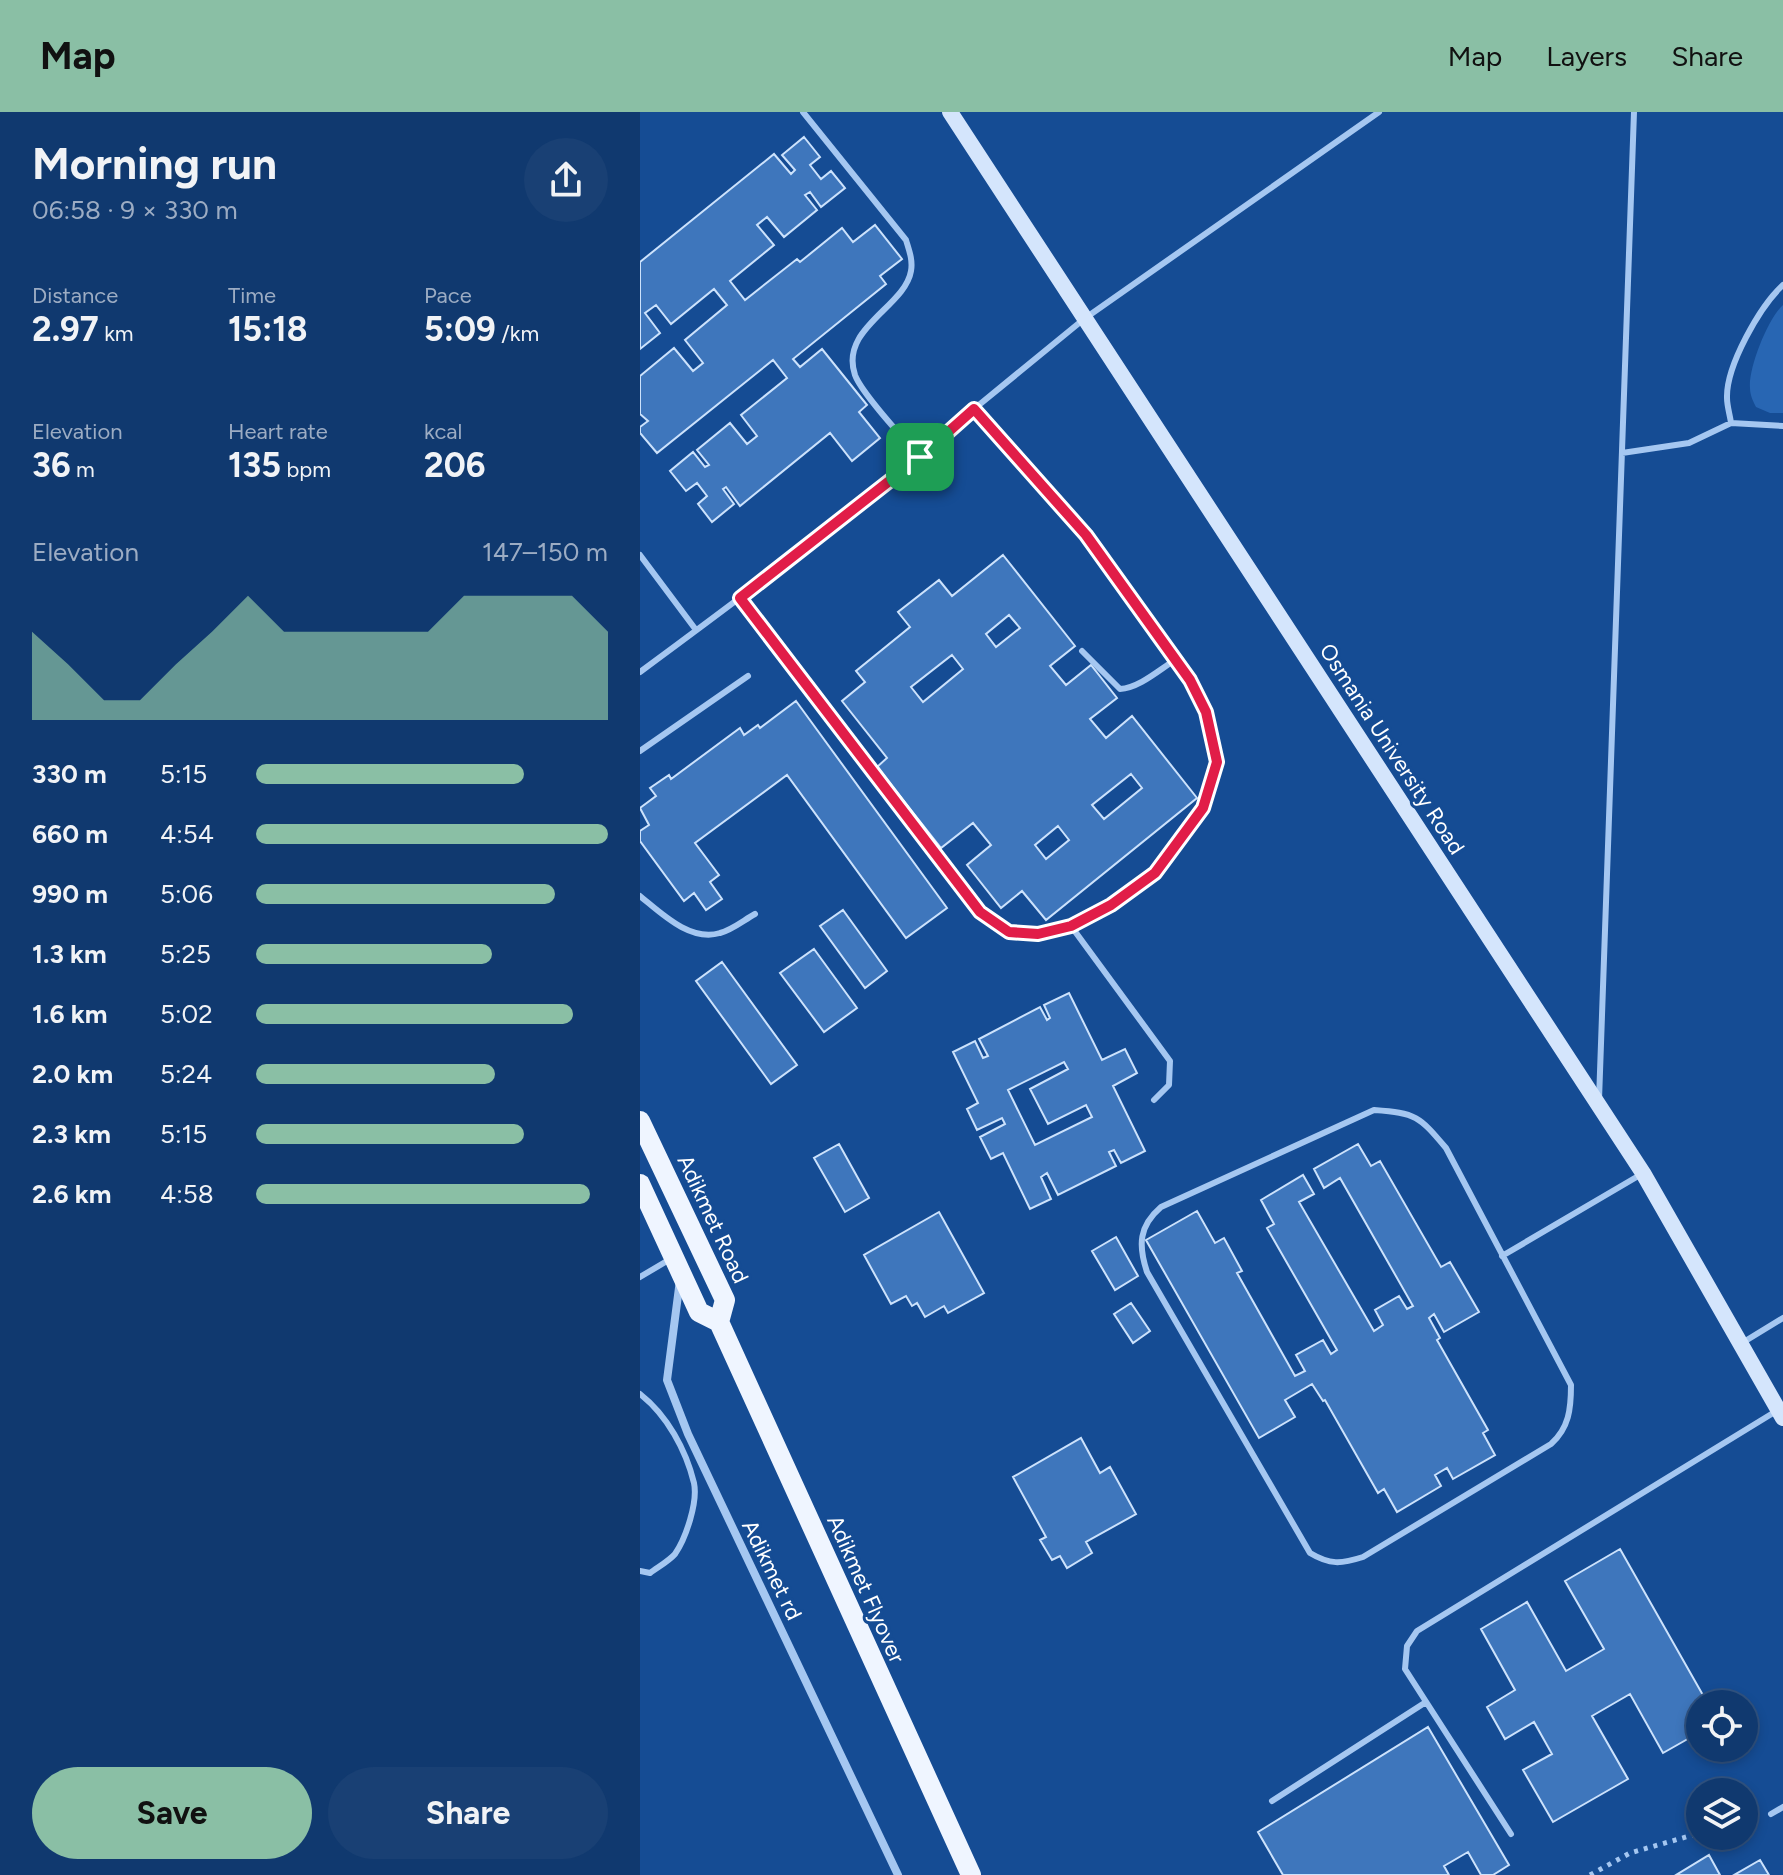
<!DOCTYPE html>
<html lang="en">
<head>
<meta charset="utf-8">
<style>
	:root { --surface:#10396f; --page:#194074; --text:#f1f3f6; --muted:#9cacc3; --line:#305382; --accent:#8abfa5 }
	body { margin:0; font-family:Figtree,sans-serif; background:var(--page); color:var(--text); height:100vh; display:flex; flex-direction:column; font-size:30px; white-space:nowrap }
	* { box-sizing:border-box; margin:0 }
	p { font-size:26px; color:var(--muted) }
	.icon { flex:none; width:44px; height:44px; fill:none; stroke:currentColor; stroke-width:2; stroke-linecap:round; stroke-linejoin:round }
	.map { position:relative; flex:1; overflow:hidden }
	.sheet { display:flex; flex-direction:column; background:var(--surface); width:640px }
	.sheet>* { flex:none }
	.controls { position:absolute; left:1046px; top:1578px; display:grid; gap:16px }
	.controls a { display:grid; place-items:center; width:72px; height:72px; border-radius:50%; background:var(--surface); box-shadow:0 4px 12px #0003,0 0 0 2px var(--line); font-size:40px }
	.pin { position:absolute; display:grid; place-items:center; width:68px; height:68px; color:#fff; margin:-34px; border-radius:16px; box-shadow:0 4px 12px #0006 }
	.round { display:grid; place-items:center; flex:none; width:84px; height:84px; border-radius:42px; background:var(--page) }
	.headline { display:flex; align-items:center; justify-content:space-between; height:136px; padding:0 32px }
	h1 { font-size:44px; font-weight:700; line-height:60px }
	.figures { display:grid; grid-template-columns:repeat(3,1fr); gap:12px; height:136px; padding:8px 32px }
	.figures div { display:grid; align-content:center }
	.figures b { font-size:34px; font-weight:700 }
	.figures small { font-size:22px; font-weight:400 }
	.figures p { font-size:22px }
	.chart { height:224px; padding:16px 32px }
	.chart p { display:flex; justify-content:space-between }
	.chart svg { width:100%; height:144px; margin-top:8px; fill:var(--accent); opacity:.7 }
	.primary-button { display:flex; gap:16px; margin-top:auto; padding:16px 32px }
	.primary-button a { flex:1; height:92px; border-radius:48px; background:var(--accent); color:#111; font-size:32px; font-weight:700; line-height:92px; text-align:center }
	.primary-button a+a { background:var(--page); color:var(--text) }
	ul { padding:0 32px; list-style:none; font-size:26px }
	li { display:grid; grid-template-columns:128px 96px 1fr; align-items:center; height:60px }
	li i { height:20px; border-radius:10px; background:var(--accent) }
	header { display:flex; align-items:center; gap:48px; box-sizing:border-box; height:112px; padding:0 40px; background:var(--accent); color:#111 }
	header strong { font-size:38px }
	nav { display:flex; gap:44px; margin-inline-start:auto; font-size:28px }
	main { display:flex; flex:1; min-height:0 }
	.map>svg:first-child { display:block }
	.green { fill:#2866b3 }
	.building { fill:#3e76bc; stroke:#cce2fc; stroke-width:2; fill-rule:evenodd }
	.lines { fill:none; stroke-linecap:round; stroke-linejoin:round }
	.path { stroke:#a5c7f1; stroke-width:5; stroke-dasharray:4 6; stroke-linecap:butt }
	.lane { stroke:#a5c7f1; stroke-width:6 }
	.street { stroke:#a5c7f1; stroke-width:8 }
	.secondary { stroke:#d4e5fc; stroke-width:16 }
	.primary { stroke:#eff5ff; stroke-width:20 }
	.route-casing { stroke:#fff; stroke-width:16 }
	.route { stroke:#e11d48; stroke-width:10 }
	.labels { text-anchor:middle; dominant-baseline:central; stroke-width:6; stroke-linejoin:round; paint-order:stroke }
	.street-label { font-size:22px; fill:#fff; stroke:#154c94 }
</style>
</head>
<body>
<header>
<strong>Map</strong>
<nav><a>Map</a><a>Layers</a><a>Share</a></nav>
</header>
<main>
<section class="sheet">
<div class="headline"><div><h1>Morning run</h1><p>06:58 · 9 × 330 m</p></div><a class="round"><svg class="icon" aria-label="share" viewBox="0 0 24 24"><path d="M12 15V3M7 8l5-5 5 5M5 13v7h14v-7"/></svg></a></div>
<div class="figures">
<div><p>Distance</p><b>2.97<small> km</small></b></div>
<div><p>Time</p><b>15:18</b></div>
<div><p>Pace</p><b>5:09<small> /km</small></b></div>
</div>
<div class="figures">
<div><p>Elevation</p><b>36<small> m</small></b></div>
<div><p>Heart rate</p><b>135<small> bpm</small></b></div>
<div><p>kcal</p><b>206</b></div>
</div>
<div class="chart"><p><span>Elevation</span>147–150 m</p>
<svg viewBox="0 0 160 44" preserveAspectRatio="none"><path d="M0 44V17L10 27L20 38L30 38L40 27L50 17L60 6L70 17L80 17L90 17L100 17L110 17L120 6L130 6L140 6L150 6L160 17V44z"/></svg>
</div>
<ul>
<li><b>330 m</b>5:15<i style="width:76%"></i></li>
<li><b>660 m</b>4:54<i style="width:100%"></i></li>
<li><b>990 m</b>5:06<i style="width:85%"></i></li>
<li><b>1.3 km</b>5:25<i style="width:67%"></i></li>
<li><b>1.6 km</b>5:02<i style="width:90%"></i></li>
<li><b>2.0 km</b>5:24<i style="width:68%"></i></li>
<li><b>2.3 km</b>5:15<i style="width:76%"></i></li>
<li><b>2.6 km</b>4:58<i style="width:95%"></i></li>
</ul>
<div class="primary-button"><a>Save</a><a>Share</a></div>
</section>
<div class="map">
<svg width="1143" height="1763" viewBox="0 0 1143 1763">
	<rect width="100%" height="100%" fill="#154c94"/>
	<path class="green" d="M1143,193V301H1130L1116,295C1113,289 1110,283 1110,276C1108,257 1128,206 1143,193Z"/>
	<path class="building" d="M164,25L180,45L170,53L181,67L191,59L205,76L181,95L170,80L165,83L177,98L144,125L127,105L117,113L134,133L90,169L105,188L157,147L160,150L202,116L213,130L235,113L262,147L240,164L246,172L153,247L160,255L182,237L227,293L219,300L240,326L212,349L190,321L100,394L86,375L83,377L94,392L72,410L58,392L67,384L57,371L46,379L30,359L53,340L65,355L69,353L57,338L90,311L107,332L117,324L101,303L147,266L133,248L17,341L0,321V315L8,309L0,302V264L34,236L53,259L63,251L45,228L87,193L74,177L31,212L16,193L5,201L20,221L0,237V150L134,42L151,62L155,58L142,43Z
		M363,443L435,534L410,554L426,573L451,553L477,586L450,607L466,626L492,604L557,686L406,808L382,779L361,796L327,753L351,733L333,711L301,736L237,655L247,646L202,589L225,570L216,559L270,515L258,500L299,468L312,484ZM369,503L380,516L356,535L346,522ZM312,543L323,557L283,590L271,575ZM491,662L502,676L464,707L452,693ZM418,714L429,728L406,747L395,733Z
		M156,589L307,796L266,826L147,663L55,731L79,763L70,770L82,787L66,798L54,781L44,789L0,729V719L9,713L0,696L16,684L10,676L29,663L31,667L100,616L104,623L118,613L120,616Z
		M203,798L247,859L225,876L180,814Z
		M174,837L217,896L184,920L140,861Z
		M82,850L157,953L131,972L56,869Z
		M429,881L462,948L485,937L497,961L473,974L505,1039L481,1051L474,1038L469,1040L476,1054L418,1083L407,1061L401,1065L411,1087L390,1097L363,1041L351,1047L340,1025L365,1012L362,1006L337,1018L327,997L338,991L313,940L335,929L343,946L348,944L339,927L400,895L407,908L410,906L404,893ZM424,950L428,957L390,977L408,1012L446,993L452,1005L395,1033L368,978Z
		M199,1032L229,1086L205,1100L174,1046Z
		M718,1032L731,1054L740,1049L801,1155L810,1150L839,1200L804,1220L794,1202L789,1206L800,1226L797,1228L848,1318L843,1321L855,1343L813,1367L807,1356L795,1363L801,1374L757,1400L744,1377L738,1381L685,1288L683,1289L672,1272L645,1288L655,1305L619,1326L506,1128L557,1099L575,1131L584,1126L602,1159L597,1161L655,1264L665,1259L656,1243L683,1228L691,1242L697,1238L627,1116L634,1112L621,1088L663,1063L674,1082L659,1090L734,1219L743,1213L735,1198L759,1184L767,1197L773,1194L700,1066L684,1076L674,1057Z
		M299,1100L344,1181L308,1201L304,1194L285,1205L277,1191L272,1194L266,1184L251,1192L224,1143Z
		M476,1125L498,1164L475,1178L452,1139Z
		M491,1191L510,1219L493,1231L474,1202Z
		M441,1326L460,1361L470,1355L496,1402L446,1430L452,1441L427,1456L420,1444L412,1448L400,1428L406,1425L373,1365Z
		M980,1437L1068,1592H1060V1620L1023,1641L990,1582L952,1604L988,1667L913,1710L883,1658L912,1642L894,1610L865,1627L847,1595L875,1578L841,1517L887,1490L926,1559L964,1537L925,1469Z
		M788,1615L869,1753L853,1763H841L828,1740L804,1754L809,1763H643L618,1720Z
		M1069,1743L1080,1763H1036Z
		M1120,1748L1129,1763H1094Z"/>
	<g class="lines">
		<path class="path" d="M950,1763L990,1741L1060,1721"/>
		<path class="lane" d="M163,0L266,128C269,138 273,148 271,159C265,195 199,216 215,263C222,282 264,327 280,345
			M334,297L444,207L739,0
			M1091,311C1090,303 1087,294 1087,286C1086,254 1120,194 1143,173
			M982,341L1049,331L1091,311L1143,314
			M0,443L56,518
			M442,539L480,577C499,576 519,558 535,548
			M0,560C114,476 228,391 334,297L446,423L550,568L566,600L577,650L563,696L515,761L471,793L431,814L398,822L369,820L340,800L100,486
			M0,639L108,564
			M0,784C21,801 50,830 80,821C92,818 104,808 115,802
			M431,814L530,949L529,973L514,988
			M959,988L994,0
			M734,998C776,1001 779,1004 806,1036L931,1273C931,1297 929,1316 911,1332L723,1445C701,1452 690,1453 670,1441L507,1160C498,1133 499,1114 521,1095Z
			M862,1144L1000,1063
			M0,1165L32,1146
			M1102,1231L1143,1206
			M0,1282C27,1303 46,1338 54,1371C58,1390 46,1426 35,1442C29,1449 18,1455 10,1461L0,1459
			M632,1689L786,1590
			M1131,1702L1143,1695
			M871,1722L765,1557L767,1534L777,1519L1138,1298"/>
		<path class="street" d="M40,1168L27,1268L48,1322L258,1763"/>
		<path class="secondary" d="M310,0L1003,1061L1143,1306"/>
		<path class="primary" d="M0,1009L85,1188L79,1210
			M0,1072L59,1200L79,1210
			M79,1210L331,1763"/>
	</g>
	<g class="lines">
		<defs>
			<path id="route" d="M334,297L446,423L550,568L566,600L577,650L563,696L515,761L471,793L431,814L398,822L369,820L340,800L100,486L280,345Z"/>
		</defs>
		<use href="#route" class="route-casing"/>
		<use href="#route" class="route"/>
	</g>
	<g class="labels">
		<g class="street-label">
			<text transform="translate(752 637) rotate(57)">Osmania University Road</text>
			<text transform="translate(73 1107) rotate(65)">Adikmet Road</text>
			<text transform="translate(132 1458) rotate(64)">Adikmet rd</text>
			<text transform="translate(226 1477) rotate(66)">Adikmet Flyover</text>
		</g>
	</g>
</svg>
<div class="controls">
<a><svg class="icon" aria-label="locate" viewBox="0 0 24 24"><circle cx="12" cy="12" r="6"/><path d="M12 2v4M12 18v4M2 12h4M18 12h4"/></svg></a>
<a><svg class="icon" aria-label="layers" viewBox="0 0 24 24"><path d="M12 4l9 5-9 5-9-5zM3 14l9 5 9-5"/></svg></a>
</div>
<div class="pin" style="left:280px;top:345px;background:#1e9e55"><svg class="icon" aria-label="arrive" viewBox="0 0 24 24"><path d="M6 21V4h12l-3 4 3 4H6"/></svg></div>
</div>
</main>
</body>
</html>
